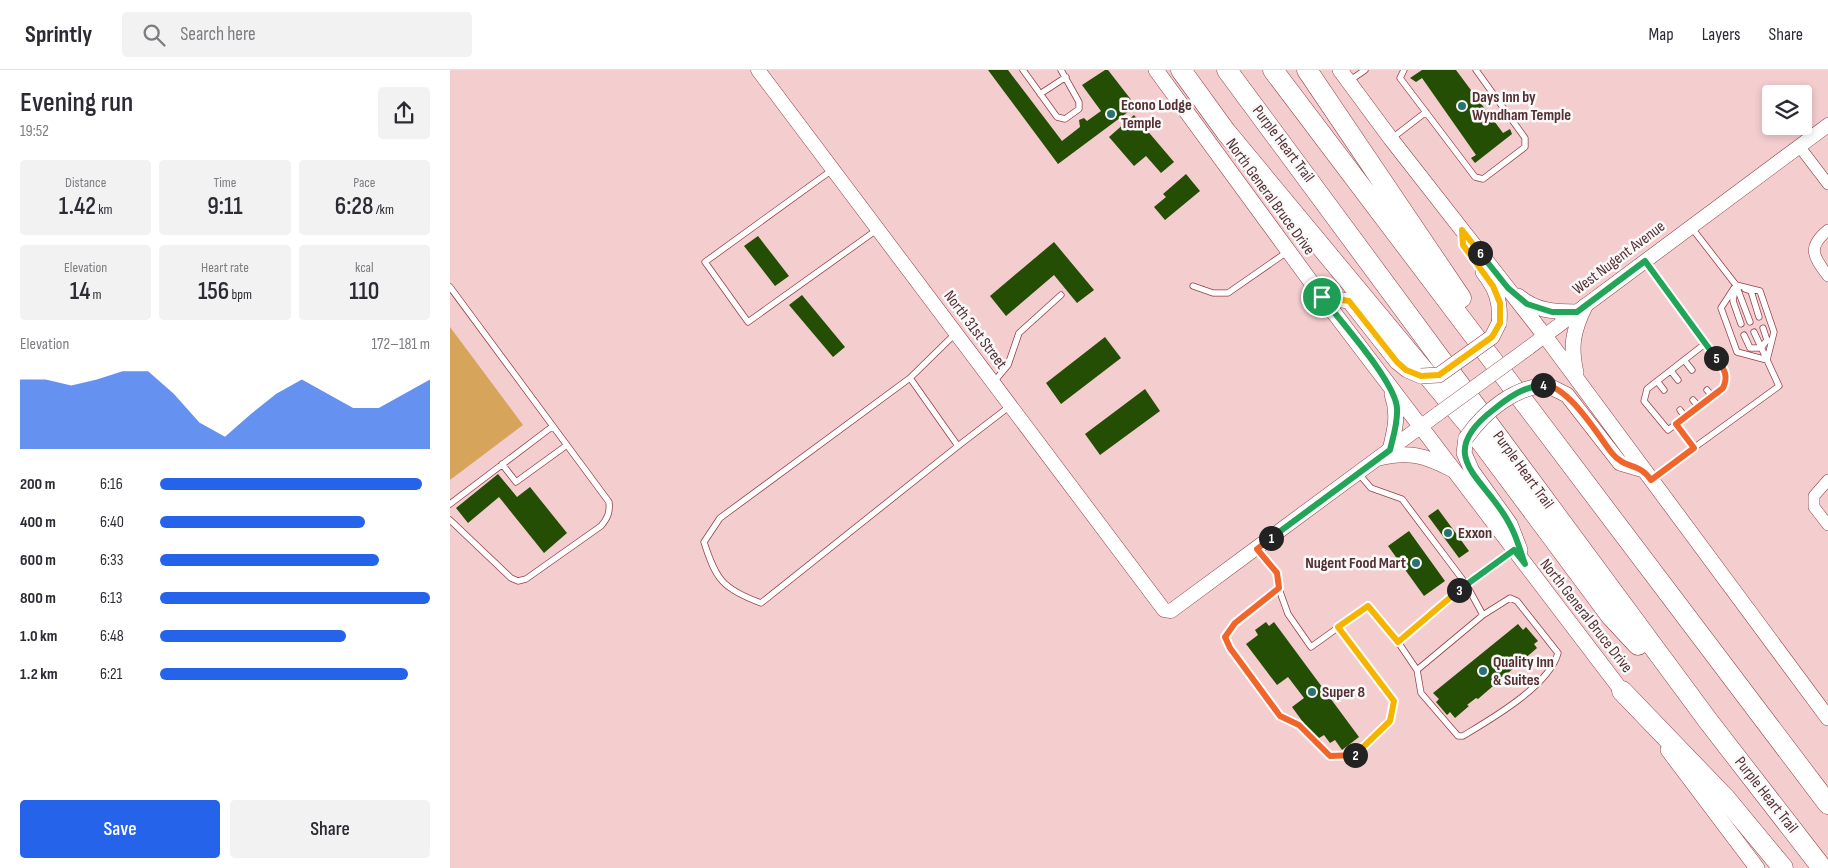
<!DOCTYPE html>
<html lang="en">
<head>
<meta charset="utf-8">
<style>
	:root { --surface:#fff; --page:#f2f2f3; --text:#2b2b33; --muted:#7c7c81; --line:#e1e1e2; --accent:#2563eb }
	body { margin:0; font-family:"Sofia Sans Condensed",sans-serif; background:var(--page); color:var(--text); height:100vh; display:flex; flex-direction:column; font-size:19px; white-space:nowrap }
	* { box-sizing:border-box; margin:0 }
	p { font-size:16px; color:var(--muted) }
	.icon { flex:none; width:28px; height:28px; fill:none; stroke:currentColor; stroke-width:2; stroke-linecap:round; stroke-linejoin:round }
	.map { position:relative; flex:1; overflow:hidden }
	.panel { display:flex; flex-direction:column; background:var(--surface); width:450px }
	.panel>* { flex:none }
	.buttons { position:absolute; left:1312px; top:15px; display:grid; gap:10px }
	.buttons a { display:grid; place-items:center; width:50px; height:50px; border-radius:5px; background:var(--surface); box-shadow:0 2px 8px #0003; font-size:25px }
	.pin { position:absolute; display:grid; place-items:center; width:42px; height:42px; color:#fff; margin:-21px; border:2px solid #fff; border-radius:50%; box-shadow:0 1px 5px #0007 }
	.km { position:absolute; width:25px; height:25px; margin:-12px; border-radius:50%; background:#222; color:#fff; font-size:14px; line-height:25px; text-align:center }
	.round { display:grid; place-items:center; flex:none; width:52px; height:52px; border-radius:5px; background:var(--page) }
	.head { display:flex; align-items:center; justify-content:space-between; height:85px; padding:0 20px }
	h1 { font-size:28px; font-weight:600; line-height:38px }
	.metrics { display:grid; grid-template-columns:repeat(3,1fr); gap:8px; height:85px; padding:5px 20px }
	.metrics div { display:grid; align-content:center; border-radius:5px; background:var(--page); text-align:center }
	.metrics b { font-size:25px; font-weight:600 }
	.metrics small { font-size:14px; font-weight:400 }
	.metrics p { font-size:14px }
	.chart { height:140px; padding:10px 20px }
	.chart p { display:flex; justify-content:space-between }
	.chart svg { width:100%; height:90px; margin-top:5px; fill:var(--accent); opacity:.7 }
	.primary-button { display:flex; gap:10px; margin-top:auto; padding:10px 20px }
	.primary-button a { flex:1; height:58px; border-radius:5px; background:var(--accent); color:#fff; font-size:20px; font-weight:600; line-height:58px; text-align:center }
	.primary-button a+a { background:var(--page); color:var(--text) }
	ul { padding:0 20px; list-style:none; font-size:16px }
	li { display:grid; grid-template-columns:80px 60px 1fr; align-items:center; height:38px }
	li i { height:12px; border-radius:6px; background:var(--accent) }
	header { display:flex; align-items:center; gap:30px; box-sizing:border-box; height:70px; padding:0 25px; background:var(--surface); border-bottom:1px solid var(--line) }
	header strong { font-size:24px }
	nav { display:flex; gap:28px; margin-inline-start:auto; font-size:18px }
	.search { width:350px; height:45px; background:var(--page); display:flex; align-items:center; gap:12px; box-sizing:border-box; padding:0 18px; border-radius:5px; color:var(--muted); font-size:19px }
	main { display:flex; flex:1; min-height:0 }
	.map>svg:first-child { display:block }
	.garden { fill:#d6a45a }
	.building { fill:#244e03 }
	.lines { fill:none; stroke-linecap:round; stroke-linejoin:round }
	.service-casing { stroke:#914049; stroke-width:7 }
	.minor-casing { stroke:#914049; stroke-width:12 }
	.tertiary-casing { stroke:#914049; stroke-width:15 }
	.secondary-casing { stroke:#914049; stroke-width:16 }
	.motorway-casing { stroke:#914049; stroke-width:21 }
	.service { stroke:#fff; stroke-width:5.5 }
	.minor { stroke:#fff; stroke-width:11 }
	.tertiary { stroke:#fff; stroke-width:14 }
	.secondary { stroke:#fff; stroke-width:15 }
	.motorway { stroke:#fff; stroke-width:20 }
	.tertiary-bridge-casing { stroke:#914049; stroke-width:15; stroke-linecap:butt }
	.secondary-bridge-casing { stroke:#914049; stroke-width:16; stroke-linecap:butt }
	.tertiary-bridge { stroke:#fff; stroke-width:14 }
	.secondary-bridge { stroke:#fff; stroke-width:15 }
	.split-1-casing { stroke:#fff; stroke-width:10 }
	.split-2-casing { stroke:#fff; stroke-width:10 }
	.split-3-casing { stroke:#fff; stroke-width:10 }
	.split-4-casing { stroke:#fff; stroke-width:10 }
	.split-5-casing { stroke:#fff; stroke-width:10 }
	.split-6-casing { stroke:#fff; stroke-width:10 }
	.split-7-casing { stroke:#fff; stroke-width:10 }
	.split-1 { stroke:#22a559; stroke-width:6 }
	.split-2 { stroke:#f0652b; stroke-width:6 }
	.split-3 { stroke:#f5b400; stroke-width:6 }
	.split-4 { stroke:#22a559; stroke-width:6 }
	.split-5 { stroke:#f0652b; stroke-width:6 }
	.split-6 { stroke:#22a559; stroke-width:6 }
	.split-7 { stroke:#f5b400; stroke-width:6 }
	.poi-dot { fill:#277272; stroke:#f9f9f9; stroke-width:2 }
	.labels { text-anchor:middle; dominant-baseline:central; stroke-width:5; stroke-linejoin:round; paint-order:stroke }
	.poi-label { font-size:16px; font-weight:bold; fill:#552f32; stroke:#f9f9f9; text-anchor:start }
	.street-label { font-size:16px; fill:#552f32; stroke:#f9f9f9 }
</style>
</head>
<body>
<header>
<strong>Sprintly</strong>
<div class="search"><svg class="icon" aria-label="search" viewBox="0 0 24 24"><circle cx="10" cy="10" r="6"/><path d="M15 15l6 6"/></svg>Search here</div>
<nav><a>Map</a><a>Layers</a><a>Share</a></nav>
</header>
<main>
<section class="panel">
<div class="head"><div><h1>Evening run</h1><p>19:52</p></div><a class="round"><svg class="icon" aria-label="share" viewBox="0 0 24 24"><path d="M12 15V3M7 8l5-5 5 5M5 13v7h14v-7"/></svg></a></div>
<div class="metrics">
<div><p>Distance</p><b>1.42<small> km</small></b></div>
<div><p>Time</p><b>9:11</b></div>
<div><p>Pace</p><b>6:28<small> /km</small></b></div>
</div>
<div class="metrics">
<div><p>Elevation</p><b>14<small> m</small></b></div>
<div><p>Heart rate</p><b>156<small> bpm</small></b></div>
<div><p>kcal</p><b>110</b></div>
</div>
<div class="chart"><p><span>Elevation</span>172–181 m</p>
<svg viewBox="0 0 160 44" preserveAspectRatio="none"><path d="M0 44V10L10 10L20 13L30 10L40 6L50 6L60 17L70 31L80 38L90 27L100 17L110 10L120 17L130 24L140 24L150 17L160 10V44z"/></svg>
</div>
<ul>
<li><b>200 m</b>6:16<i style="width:97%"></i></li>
<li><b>400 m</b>6:40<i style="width:76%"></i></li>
<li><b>600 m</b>6:33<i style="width:81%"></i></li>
<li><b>800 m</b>6:13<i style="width:100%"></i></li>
<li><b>1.0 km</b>6:48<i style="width:69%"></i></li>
<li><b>1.2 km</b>6:21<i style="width:92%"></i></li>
</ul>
<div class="primary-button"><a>Save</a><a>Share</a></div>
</section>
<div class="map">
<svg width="1378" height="798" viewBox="0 0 1378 798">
	<rect width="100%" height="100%" fill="#f4cdcf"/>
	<path class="garden" d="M0,257L73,355L0,410Z"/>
	<path class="building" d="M538,0H558L612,71L630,57L629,50L634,48L637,51L651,41L632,15L655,0H658L686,36L608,94Z
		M972,0H1006L1053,63L1060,59L1062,64L1025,93L1021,88L1026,85L972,8L966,12L960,8Z
		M684,45L724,92L711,103L696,86L684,96L659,67Z
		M736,104L750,121L715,150L704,137L716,127L713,124Z
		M308,166L339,206L325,216L294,176Z
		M604,172L644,220L627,233L604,205L556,246L540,226Z
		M352,225L395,277L383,287L339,235Z
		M655,267L671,288L611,334L596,313Z
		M695,319L710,341L650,385L635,364Z
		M48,404L67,427L80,417L117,463L94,483L49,427L18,453L6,438Z
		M988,439L1019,481L1009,488L978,446Z
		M959,461L995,511L974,526L938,476Z
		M816,552L819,556L824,552L909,667L892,680L885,670L880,673L874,665L866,670L842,637L854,628L838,607L827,615L796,574L808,565L805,560Z
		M1068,554L1073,560L1076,557L1088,571L1084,574L1087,578L1028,629L1026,628L1017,635L1019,636L1005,648L1000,642L997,645L986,632L989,629L983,623Z"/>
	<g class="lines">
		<defs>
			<path id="service" d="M573,0L607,47L615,49L629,39V32L611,0
				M954,0L950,8L1025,107L1033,109L1075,77V68L1026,0
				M899,11L915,0
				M590,24L616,7
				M941,69L976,42
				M382,100L255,192L298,252L428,159
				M1241,157L1286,215L1300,252
				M1195,192L1256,273L1197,319L1194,331L1218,360L1226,354L1244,378
				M1286,215L1310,221L1324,262L1317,290L1287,282L1271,238Z
				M743,216L763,223H778L837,182
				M0,217L159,432C160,442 158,448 151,456L76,509L68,511L61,508L0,450
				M1285,219L1283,231L1291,254
				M1295,219L1301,221L1309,247
				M505,264L460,308L508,376L560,336
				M1294,265L1300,278H1311
				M1311,278L1317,270L1313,258
				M1234,290L1242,300
				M1221,301L1228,310
				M460,308L270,448L254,472C266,510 273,519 311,533L508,376
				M1207,311L1214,320
				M543,313L558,295L569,263L611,225
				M1257,320L1262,326
				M1243,330L1249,337
				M1230,340L1235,347
				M1226,354L1273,318C1281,301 1266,287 1256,273
				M52,394L66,412L117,375
				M909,404L921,418L952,429L1016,514L1033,545L1060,528L1067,531L1108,583C1099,616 1041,649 1013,666H1008L971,623L967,600L948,572
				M1201,409L1329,316L1304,262
				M0,434L103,356
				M807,479L827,503L829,519L785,553L775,567L780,578L830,646L849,655L880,686H904L940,651L944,631L888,557
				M829,519L838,544L861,577L918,536L948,572L1016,514L1064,480
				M967,600L1033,545"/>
			<path id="minor" d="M1349,76L1378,114
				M1378,160C1356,178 1364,187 1378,206
				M1378,410L1364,426V437L1378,455"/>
			<path id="tertiary" d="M308,0L714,540L721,541L989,343
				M1077,279L1378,55"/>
			<path id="secondary" d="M706,0L872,227L1178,629
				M890,0L941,69L1095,266L1378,648
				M1033,202C1046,219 1051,231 1049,253
				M1068,226C1086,241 1104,242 1127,242
				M872,227L899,231L947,292L957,300L971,306
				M1126,303C1120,276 1123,261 1135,236
				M1097,315L1117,325L1170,393L1194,400
				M1016,368L1014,383L1022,401L1060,454L1070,480
				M940,380C945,360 949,344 942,324
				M929,388C958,381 974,385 1001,399
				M1218,680L1307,798"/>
			<path id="motorway" d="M731,0L776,62L1018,354L1161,546L1188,575
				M777,0L1259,652L1372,798
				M823,0L1378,734
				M857,0L1011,228
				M1172,621L1275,728L1333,798"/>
		</defs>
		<use href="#service" class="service-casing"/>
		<use href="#minor" class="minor-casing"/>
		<use href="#tertiary" class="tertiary-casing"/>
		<use href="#secondary" class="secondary-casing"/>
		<use href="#motorway" class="motorway-casing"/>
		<use href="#service" class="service"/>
		<use href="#minor" class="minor"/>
		<use href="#tertiary" class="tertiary"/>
		<use href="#secondary" class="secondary"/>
		<use href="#motorway" class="motorway"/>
		<defs>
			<path id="tertiary-bridge" d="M989,343L1077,279"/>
			<path id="secondary-bridge" d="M971,306L989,305L1042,267L1049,253
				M1016,368C1035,341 1064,317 1097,315"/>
		</defs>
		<use href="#tertiary-bridge" class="tertiary-bridge-casing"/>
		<use href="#secondary-bridge" class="secondary-bridge-casing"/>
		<use href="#tertiary-bridge" class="tertiary-bridge"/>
		<use href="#secondary-bridge" class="secondary-bridge"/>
	</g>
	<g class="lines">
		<defs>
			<path id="split-1" d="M821,468L940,380C943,367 948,353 947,338C945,311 890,251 872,227"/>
			<path id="split-2" d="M821,468L807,479L827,503L829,518L785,553L775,567L780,578L830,646L849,655L880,686L905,685"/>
			<path id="split-3" d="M905,685L940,651L944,631L888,557L918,536L948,572L1009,520"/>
			<path id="split-4" d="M1009,520L1064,480L1075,494C1070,481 1067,467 1060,455C1037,408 981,388 1043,340C1059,327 1073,317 1093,315"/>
			<path id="split-5" d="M1093,315C1117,314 1148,365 1161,382C1176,401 1188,391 1201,410L1244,378L1226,354L1273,318C1279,305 1274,299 1266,288"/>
			<path id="split-6" d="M1030,183L1058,218L1077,234L1102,242H1127L1195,191L1266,288"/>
			<path id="split-7" d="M872,227L899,231L947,292L956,300L971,306L989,305L1042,267L1050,253V233L1043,216L1013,175L1012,160L1030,183"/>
		</defs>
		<use href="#split-1" class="split-1-casing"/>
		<use href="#split-2" class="split-2-casing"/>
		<use href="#split-3" class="split-3-casing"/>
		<use href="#split-4" class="split-4-casing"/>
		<use href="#split-5" class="split-5-casing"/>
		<use href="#split-6" class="split-6-casing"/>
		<use href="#split-7" class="split-7-casing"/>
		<use href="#split-1" class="split-1"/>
		<use href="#split-2" class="split-2"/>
		<use href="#split-3" class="split-3"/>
		<use href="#split-4" class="split-4"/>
		<use href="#split-5" class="split-5"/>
		<use href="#split-6" class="split-6"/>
		<use href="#split-7" class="split-7"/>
	</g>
	<g class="poi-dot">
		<circle cx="1012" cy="36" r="5"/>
		<circle cx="661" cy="44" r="5"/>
		<circle cx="998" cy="463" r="5"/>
		<circle cx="966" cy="493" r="5"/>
		<circle cx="1033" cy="601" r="5"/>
		<circle cx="862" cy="622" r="5"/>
	</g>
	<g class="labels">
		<g class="poi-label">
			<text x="1022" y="27">Days Inn by<tspan x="1022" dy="18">Wyndham Temple</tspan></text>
			<text x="671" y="35">Econo Lodge<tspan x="671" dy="18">Temple</tspan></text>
			<text x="1008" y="463">Exxon</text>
			<text x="956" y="493" text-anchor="end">Nugent Food Mart</text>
			<text x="1043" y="592">Quality Inn<tspan x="1043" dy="18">&amp; Suites</tspan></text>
			<text x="872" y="622">Super 8</text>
		</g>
		<g class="street-label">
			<text transform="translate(833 74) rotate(53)">Purple Heart Trail</text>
			<text transform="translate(820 127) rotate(54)">North General Bruce Drive</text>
			<text transform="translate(1169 188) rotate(-37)">West Nugent Avenue</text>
			<text transform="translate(525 260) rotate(53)">North 31st Street</text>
			<text transform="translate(1073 400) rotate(54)">Purple Heart Trail</text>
			<text transform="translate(1136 546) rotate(52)">North General Bruce Drive</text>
			<text transform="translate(1316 725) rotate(52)">Purple Heart Trail</text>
		</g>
	</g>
</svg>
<div class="buttons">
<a><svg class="icon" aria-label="layers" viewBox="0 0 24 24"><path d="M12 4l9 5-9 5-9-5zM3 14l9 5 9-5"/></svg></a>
</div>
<div class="pin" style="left:872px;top:227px;background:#1e9e55"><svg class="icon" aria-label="arrive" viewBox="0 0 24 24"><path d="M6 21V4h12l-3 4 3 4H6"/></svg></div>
<b class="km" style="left:821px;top:468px">1</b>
<b class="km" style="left:905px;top:685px">2</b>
<b class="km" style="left:1009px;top:520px">3</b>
<b class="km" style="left:1093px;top:315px">4</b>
<b class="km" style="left:1266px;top:288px">5</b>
<b class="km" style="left:1030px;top:183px">6</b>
</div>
</main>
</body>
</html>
